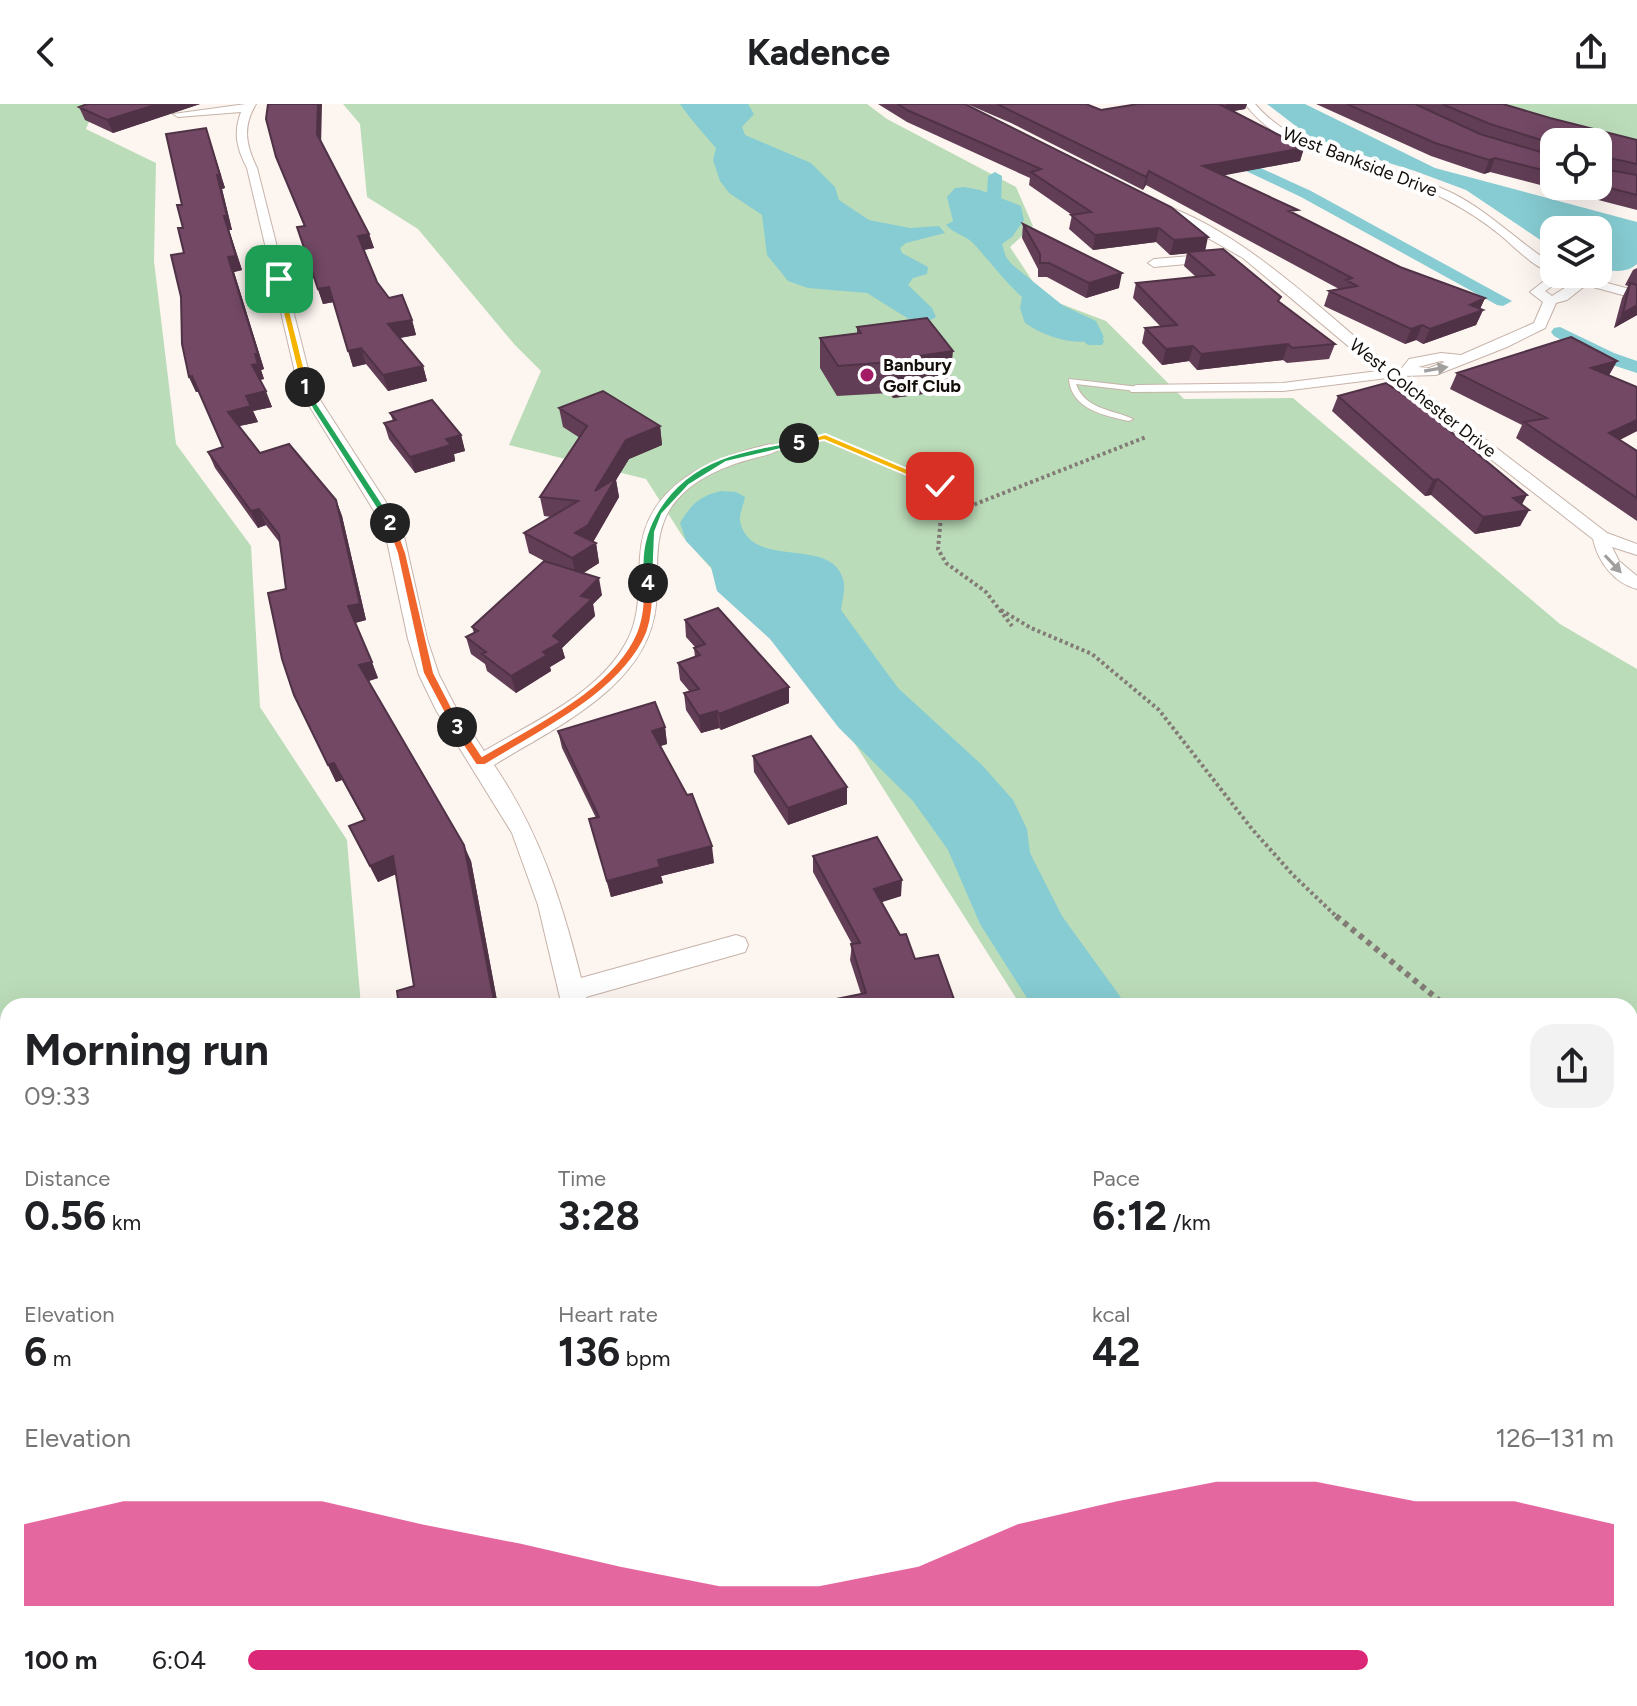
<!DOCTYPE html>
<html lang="en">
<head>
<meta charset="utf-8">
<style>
	:root { --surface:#fff; --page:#f2f2f2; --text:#202124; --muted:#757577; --accent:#db2777 }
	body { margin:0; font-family:Figtree,sans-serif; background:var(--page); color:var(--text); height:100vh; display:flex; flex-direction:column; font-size:30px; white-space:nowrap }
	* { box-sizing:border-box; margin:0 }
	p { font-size:26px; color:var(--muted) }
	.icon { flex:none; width:44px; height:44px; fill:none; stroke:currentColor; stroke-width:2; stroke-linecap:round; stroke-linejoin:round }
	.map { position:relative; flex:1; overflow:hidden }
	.details { position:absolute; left:0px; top:894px; width:1638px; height:708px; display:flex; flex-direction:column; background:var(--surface); border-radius:24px 24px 0 0; box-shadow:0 8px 32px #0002 }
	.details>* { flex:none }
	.controls { position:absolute; left:1540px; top:24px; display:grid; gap:16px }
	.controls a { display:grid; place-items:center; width:72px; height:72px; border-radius:16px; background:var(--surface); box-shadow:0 8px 32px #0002; font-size:40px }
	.pin { position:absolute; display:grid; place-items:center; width:68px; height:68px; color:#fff; margin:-34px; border-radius:16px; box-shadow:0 4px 12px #0006 }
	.km { position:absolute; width:40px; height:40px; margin:-20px; border-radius:50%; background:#222; color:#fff; font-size:22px; line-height:40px; text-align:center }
	.round { display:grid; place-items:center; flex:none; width:84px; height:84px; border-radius:24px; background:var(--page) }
	.headline { display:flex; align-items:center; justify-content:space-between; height:136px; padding:0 24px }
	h1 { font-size:44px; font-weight:700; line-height:60px }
	.stats { display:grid; grid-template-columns:repeat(3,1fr); gap:12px; height:136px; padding:8px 24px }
	.stats div { display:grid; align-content:center }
	.stats b { font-size:40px; font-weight:700 }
	.stats small { font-size:22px; font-weight:400 }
	.stats p { font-size:22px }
	.chart { height:224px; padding:16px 24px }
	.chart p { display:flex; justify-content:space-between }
	.chart svg { width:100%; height:144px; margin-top:8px; fill:var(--accent); opacity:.7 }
	ul { padding:0 24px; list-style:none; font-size:26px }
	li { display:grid; grid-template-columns:128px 96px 1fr; align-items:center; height:60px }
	li i { height:20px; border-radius:10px; background:var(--accent) }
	header { display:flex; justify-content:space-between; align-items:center; height:104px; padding:0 24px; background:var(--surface); font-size:36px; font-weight:700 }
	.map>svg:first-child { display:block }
	.green { fill:#bbdcb9 }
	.water { fill:#86ccd2 }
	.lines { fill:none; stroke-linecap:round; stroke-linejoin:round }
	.canal { fill:#86ccd2; fill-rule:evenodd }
	.lane-casing { stroke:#c6b3a9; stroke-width:2 }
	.street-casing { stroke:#c6b3a9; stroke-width:2 }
	.path-far2 { stroke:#827b76; stroke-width:4; stroke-dasharray:3 3; stroke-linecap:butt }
	.path-far1 { stroke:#827b76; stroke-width:6; stroke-dasharray:5 5; stroke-linecap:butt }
	.path { stroke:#827b76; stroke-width:7; stroke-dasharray:6 6; stroke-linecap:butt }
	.lane { fill:#fff; fill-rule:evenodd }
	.street { fill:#fff; fill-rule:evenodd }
	.wall { fill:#623e56; fill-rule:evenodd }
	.shaded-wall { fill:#503246 }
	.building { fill:#724864; stroke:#503246; stroke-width:2 }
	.oneway { fill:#a19f9d }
	.split-1 { fill:#f5b400; stroke:#fff; stroke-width:2 }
	.split-2 { fill:#22a559; stroke:#fff; stroke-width:2 }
	.split-3 { fill:#f0652b; stroke:#fff; stroke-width:2 }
	.split-4 { fill:#f0652b; stroke:#fff; stroke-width:2 }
	.split-5 { fill:#22a559; stroke:#fff; stroke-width:2 }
	.split-6 { fill:#f5b400; stroke:#fff; stroke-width:2 }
	.poi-dot { fill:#a41c66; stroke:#fff; stroke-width:3 }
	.labels { text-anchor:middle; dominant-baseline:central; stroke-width:8; stroke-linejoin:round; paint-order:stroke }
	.far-street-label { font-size:18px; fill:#140e0a; stroke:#fff }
	.far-poi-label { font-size:18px; font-weight:bold; fill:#140e0a; stroke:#fff; text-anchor:start }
</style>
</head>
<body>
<header><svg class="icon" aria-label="back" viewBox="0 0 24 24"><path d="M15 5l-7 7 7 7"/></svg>Kadence<svg class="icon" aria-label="share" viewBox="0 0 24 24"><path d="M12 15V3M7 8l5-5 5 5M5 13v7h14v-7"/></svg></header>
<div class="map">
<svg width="1637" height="1602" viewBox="0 0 1637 1602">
	<rect width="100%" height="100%" fill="#fdf5f0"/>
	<path class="green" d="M0,0H111L94,6L86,25L156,59L154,157L176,340L251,442L260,603L347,736L361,902H8V1594H417L418,1602H0Z
		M343,0H867L887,15L1016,83L1033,122L1010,143L1043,193L1106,217L1184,295L1293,294L1560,520L1637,565V1602H1446L1630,1594V902H1021L824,591L683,433L646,375L509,341L541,267L514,240L418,125L367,93L360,20Z
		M1472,0H1637V45Z"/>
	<path class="water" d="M680,0H748L754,10L742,23L745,31L811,59L835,83L839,96L869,116L910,124L939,122L945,129L906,139L900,144L902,149L928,163L927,170L913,174L908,181L932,204L936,213L926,218L912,217L867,189L808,184L788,177L767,151L762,111L729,89L720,77L713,56L716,44C703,29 692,17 680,0Z
		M1267,0H1305L1435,64L1637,118V160C1625,170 1613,167 1598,164V126H1554V145L1466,86L1415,67L1314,36Z
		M964,83L980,86L1021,102L1024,116L1012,133L1002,140L1006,153L1032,187L1096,217L1104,233C1078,244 1047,234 1025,219L1020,204L1022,193C1003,176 989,156 973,139C965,131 954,130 946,121L953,117L947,93L955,84Z
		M721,387L736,388L745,393C744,400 739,410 740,417C750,467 831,431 843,475C846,483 842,497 841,506L898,584L982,661L1013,696L1027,725L1030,749L1062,812L1127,902H1032L980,820L948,746L913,697L839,624L770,535L717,487L711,463L686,437L680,419C691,400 700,392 721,387Z
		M1630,1457L1637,1484V1602H1445L1440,1594H1630Z"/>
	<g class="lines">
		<path class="canal" d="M1215,43L1311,87L1512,197L1503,202L1497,201L1301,93L1210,50L1208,47Z
			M995,68L1002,72L999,150L1102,233L1104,237L1102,241H1088L983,151L988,72Z
			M1560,223L1614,249L1637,257V269L1600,257L1554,232L1551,228L1554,224Z"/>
		<defs>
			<path id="lane" d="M1069,275L1139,283V287H1136L1076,280C1085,306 1112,305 1133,315L1129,317C1105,312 1071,305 1069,275Z
				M825,331L943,380L944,382L937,384L824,336L771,347L767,345Z"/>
			<path id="street" d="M246,0H256C242,23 246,41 257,64L313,285L402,423L427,535L439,571L457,606L484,647C533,618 599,590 627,537C641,511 638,482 640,453C644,381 709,354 771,340L779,345C772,351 761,352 751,355C721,363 687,378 670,405C652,434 659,469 656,501C648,583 555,623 494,661C539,727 562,797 581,874L736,831L745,834L748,841L745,848L586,893L588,902H562L538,801L512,729L436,606L419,571L408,535L384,423L299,285L247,64C237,45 233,29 241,8L178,13L173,10Z
				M1245,0H1255C1304,57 1390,58 1454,90C1491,109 1519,139 1554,161V170H1574L1637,187V195L1586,181L1567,196L1556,199L1545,224L1507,243L1436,271L1403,272L1607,429L1637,440V451L1612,443L1619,457L1637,472V485C1614,479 1598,458 1593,435L1387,274L1283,287L1131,288L1129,285L1136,281L1283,279L1378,267L1243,154L1157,105L1155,103L1161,100C1243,127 1326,210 1393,265L1402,264L1409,255L1441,249L1461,251L1534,219L1543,198L1530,188L1553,170C1532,162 1516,144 1499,130C1483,117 1466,106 1447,96C1382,62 1293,62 1245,0ZM1563,175L1574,178L1552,192L1545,187ZM1441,257L1445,258L1429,264L1418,263Z
				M1215,150L1221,154L1219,157L1154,163L1148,159L1154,155Z
				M847,1594H887L890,1602H850Z"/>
		</defs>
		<use href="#lane" class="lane-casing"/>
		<use href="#street" class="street-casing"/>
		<path class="path-far2" d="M939,399L955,403L973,401L1146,333
			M942,401L938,445L946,459L986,488L1012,522
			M1001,506L1031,524L1092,550L1159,606L1252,725L1293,771L1338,814"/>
		<path class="path-far1" d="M1336,812L1446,902
			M1630,1095L1637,1102"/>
		<path class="path" d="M1630,1300L1637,1315"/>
		<use href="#lane" class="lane"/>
		<use href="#street" class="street"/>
	</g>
	<path class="wall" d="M87,0H200L113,29L85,16L79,3Z
		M878,0H965L1205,147L1279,198L1335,240L1329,255L1287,259L1283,256L1197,266L1189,257L1162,261L1142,239L1145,224L1160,222L1133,194L1136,179L1196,173L1184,162L1187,149L1170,151L1156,138L1093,146L1069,125L1072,111L1029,81L1030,74L907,18Z
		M967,0H1086L1101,6L1137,0H1247L1245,5L1233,7L1304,44L1300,57L1223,71L1296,111L1400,163L1485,194L1480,205L1483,206L1476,221L1423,240L1416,236L1405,240L1324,202L1329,187L1339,185L1146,81L1143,86L1011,19Z
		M1316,0H1503L1550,14L1637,36V106L1490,68L1484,70L1431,52ZM1554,38H1598V82H1554Z
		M206,24L225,84L222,85L232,126H229L242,166L234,168L264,265L261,266L264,275L260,276L272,303L253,307L258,318L239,322L260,349L336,396L342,412L366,516L355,519L378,574L368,577L471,757L498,902H399L414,882L396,770L378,778L349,722L364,716L342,676L336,678L294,591L286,485L280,439L266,421L258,424L215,364L208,348L223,343L199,288H196L189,273L182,101Z
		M321,37L369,130L374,144L364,146L377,178L389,194L412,216L416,231L400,234L423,262L427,277L388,287L366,260L353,263L334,198L323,200L297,123L304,122L276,53Z
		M1023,120L1119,184L1086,194L1047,173H1038V165L1022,134Z
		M1637,164V211L1614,224L1622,194L1628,182L1625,181L1633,166Z
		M857,223L950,277L924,281L923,290L893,294L889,289L837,292L820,264V234L857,229Z
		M1617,257L1609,271L1637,327L1620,336L1637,347V417L1516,334L1522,321L1450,285L1457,269Z
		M1338,292L1522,400L1529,406L1520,422L1475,430L1431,391L1425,392L1332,307Z
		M559,304L660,322L662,341L629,355L616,376L619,393L593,438L596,439L599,459L583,469L602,491L593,500L595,512L562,544L565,554L550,563L551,567L516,589L487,567L485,560L471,550L466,533L474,529L472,523L546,458L529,449L524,429L551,413L544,412L540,393L580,334L563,323Z
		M390,309L461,331L465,347L454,350L455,357L415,369L389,335L384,319L393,317Z
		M685,516L789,583V599L721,626L719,624L701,629L686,606L684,589L690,588L680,576L678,559L695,553L694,544L695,543L686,533Z
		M665,623L667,640L660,642L714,759L661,772L663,779L611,793L589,715L596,714L562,644L558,627Z
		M753,652L847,700L788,721L754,668Z
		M813,752L901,792L881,798L915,855L955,898V902H811L861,890L850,856L852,840L813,768Z
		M994,1594H1134L1124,1602H998Z"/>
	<path class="shaded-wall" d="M158,0H200L113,29L107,16Z
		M318,0H322L321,43L317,30Z
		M1226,0H1247L1245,5L1223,9Z
		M206,24L225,84L222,85L232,126H229L242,166L234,168L264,265L261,266L264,275L258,276L252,261L228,153L224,112Z
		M1304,44L1300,57L1200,76L1203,62Z
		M1495,54L1490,68L1484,70L1489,56Z
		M1149,67L1146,81L1143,86L1146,73Z
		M1159,124L1156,138L1093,146L1095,131Z
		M369,130L374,144L362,146L358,132Z
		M1208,133L1205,148L1170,151L1174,136Z
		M1122,169L1119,184L1086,194L1089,179Z
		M329,183L334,198L323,200L318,185Z
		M1485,194L1479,207L1483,206L1476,221L1423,240L1430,225L1470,201Z
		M1637,201V211L1614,224L1623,209Z
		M412,216L416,231L393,235L388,220Z
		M1422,221L1416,236L1405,240L1411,225Z
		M1288,240L1283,256L1197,266L1201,250Z
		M1193,242L1189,257L1162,261L1166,245Z
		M361,244L366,260L353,263L348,247Z
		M953,247L950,277L924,281L923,290L893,294L895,264L919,252Z
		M1617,257L1608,273L1591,264Z
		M423,262L427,277L388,287L383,271Z
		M192,272L199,288H196L189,273Z
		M266,287L272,303L253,307L258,318L235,323L228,308L246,292Z
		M1637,316V327L1600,345L1609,329Z
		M660,322L662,341L629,355L616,376L619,393L592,440L575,429L595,387L626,336Z
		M461,331L465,347L454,350L455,357L415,369L410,353L446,335Z
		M1438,375L1431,391L1425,392L1433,376Z
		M1527,391L1518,408L1529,406L1520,422L1475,430L1483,413L1513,394Z
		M336,396L342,412L366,516L355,519L348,502Z
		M259,405L266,421L258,424L251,407Z
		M596,439L599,459L576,474L572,454Z
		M599,474L602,491L593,500L595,512L562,544L565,554L550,563L551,567L516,589L511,572L543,548L581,492Z
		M372,558L378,574L366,578L359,561Z
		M789,583V599L721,626L719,610Z
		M717,607L719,624L701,629L699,612Z
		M665,623L667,640L655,644L652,627Z
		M334,659L342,676L336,678L328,661Z
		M847,683V700L788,721V704Z
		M464,741L471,757L498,902H495Z
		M712,742L714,759L661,772L663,779L611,793L607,777L658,756Z
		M393,752L401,768L378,778L370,762Z
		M902,776L901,792L873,801L874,785Z
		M955,898V902H935Z
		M653,1594H657L658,1602H653Z"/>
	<path class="building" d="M87,0H158L107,16L79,3Z
		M268,0H318L317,30L369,130L358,132L377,178L389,194L402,191L412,216L388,220L423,262L383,271L361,244L348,247L329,183L318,185L297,123L305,122L276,53L266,15Z
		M898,0H965L1171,103L1208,133L1174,136L1159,124L1095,131L1071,111L1091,108L1031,68L1041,65L907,6Z
		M997,0H1086L1101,6L1138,0H1219L1304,44L1203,62L1298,106L1289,107L1400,163L1485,194L1470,201L1483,206L1430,225L1422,221L1411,225L1329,187L1357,182L1346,176L1352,174L1149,67L1146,73Z
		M1347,0H1415L1480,30L1554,52V69L1495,54L1489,56L1435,39Z
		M1442,0H1503L1550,14L1637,36V60L1605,53L1601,56L1604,65L1637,71V91L1598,81V38H1554V40L1490,20Z
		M206,24L220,71H217L227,112H224L236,152L228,153L258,250H255L258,260L252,261L266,287L246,292L251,302L228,308L260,349L289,340L336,396L360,500L348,502L372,558L359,561L464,741L495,902H399L397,887L414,882L393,752L370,762L349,722L365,716L334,659L328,661L294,591L282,555L268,489L286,485L279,431L259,405L251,407L208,348L223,343L192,272L189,273L182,240L181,193L171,151L184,149L178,124H183L177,101H182L166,30Z
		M1023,120L1122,169L1089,179L1049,159H1040V150Z
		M1223,145L1281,193L1278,197L1335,240L1292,244L1288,240L1201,250L1193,242L1166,245L1145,224L1177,221L1136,179L1214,171L1187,148Z
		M1630,179L1637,181V201L1623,209Z
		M927,214L953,247L919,252L925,260L895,264L891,258L838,262L820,234L861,229L857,223Z
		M1571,233L1617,257L1591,264L1637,283V316L1609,329L1637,347V394L1524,318L1547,314L1457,269Z
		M1386,279L1420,302L1527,391L1513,394L1529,406L1483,413L1438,375L1433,376L1338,292Z
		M603,287L660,322L626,336L595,387L616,374L588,421L575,429L596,439L572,454L524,429L578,397L540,393L587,322L559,304Z
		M432,296L461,331L446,335L451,341L410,353L384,319L396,316L390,309Z
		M544,457L599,474L581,492L592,495L553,532L561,538L543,548L547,551L511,572L482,550L486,548L466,533L478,527L472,523Z
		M718,504L789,583L719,610L717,607L699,612L684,589L699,585L678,559L700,551L694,544L705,540L685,516Z
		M655,598L665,623L652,627L687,691L692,690L712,742L658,756L660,763L607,777L589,715L599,713L558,627Z
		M811,632L847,683L788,704L753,652Z
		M877,733L902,776L874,785L900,831L906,830L915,855L938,851L955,898L935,902H811V900L866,889L851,840L860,839L813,752Z
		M717,898L719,902H703Z
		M545,1594H653V1602H544Z
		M1000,1594H1134L1124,1602H1005Z"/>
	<defs><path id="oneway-solid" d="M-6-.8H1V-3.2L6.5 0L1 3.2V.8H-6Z" transform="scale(2)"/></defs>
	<g class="oneway">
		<use href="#oneway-solid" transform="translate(1436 265) rotate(-10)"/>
		<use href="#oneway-solid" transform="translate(1613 460) rotate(47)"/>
	</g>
	<path class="split-1" d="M279,173L282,175L309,283L305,286L301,283L275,175Z"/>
	<path class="split-2" d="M305,281L395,419L393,421H387L313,306L301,283Z"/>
	<path class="split-3" d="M390,416L395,419L406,449L434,569L462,623L461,626H453L423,569L397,449L386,419Z"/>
	<path class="split-4" d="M648,476L653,479C653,497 653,512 647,529C622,589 538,628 485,661H476L451,623L453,620H461L482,652C532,622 613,584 636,529C643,512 643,497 643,479Z"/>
	<path class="split-5" d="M799,336L802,340L726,358L689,381L662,410L655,428L653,479L645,482C633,426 669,375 721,355C745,345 774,342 799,336Z"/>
	<path class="split-6" d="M825,330L943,380L945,382L937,384L824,336L799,341L795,339Z"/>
	<circle class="poi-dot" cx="867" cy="271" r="8"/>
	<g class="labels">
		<g class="far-street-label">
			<text transform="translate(1360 58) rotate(21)">West Bankside Drive</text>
			<text transform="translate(1423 294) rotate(38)">West Colchester Drive</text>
		</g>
		<g class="far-poi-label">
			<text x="883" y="261">Banbury<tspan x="883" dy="21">Golf Club</tspan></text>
		</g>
	</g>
</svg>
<div class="controls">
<a><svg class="icon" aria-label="locate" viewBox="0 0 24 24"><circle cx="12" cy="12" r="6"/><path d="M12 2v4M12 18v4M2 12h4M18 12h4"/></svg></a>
<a><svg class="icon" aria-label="layers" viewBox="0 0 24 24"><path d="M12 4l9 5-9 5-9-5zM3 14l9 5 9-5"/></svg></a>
</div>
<div class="pin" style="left:279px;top:175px;background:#1e9e55"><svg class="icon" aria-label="arrive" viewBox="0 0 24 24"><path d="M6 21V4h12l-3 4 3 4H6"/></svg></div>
<div class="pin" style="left:940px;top:382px;background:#d93025"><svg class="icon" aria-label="check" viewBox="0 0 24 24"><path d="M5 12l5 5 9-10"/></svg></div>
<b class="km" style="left:305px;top:283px">1</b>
<b class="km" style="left:390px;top:419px">2</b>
<b class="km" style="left:457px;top:623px">3</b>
<b class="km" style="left:648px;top:479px">4</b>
<b class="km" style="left:799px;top:339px">5</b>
<section class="details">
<div class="headline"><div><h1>Morning run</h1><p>09:33</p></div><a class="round"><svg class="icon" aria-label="share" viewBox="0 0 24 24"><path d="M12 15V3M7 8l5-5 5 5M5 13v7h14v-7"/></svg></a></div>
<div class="stats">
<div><p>Distance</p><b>0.56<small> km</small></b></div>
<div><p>Time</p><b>3:28</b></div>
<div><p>Pace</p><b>6:12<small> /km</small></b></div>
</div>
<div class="stats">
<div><p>Elevation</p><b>6<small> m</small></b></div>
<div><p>Heart rate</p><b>136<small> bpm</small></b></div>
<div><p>kcal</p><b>42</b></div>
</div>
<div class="chart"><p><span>Elevation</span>126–131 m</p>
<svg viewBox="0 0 160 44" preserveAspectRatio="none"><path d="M0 44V19L10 12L20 12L30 12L40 19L50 25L60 32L70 38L80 38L90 32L100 19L110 12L120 6L130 6L140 12L150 12L160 19V44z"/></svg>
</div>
<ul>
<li><b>100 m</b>6:04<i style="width:82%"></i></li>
</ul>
</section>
</div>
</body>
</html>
